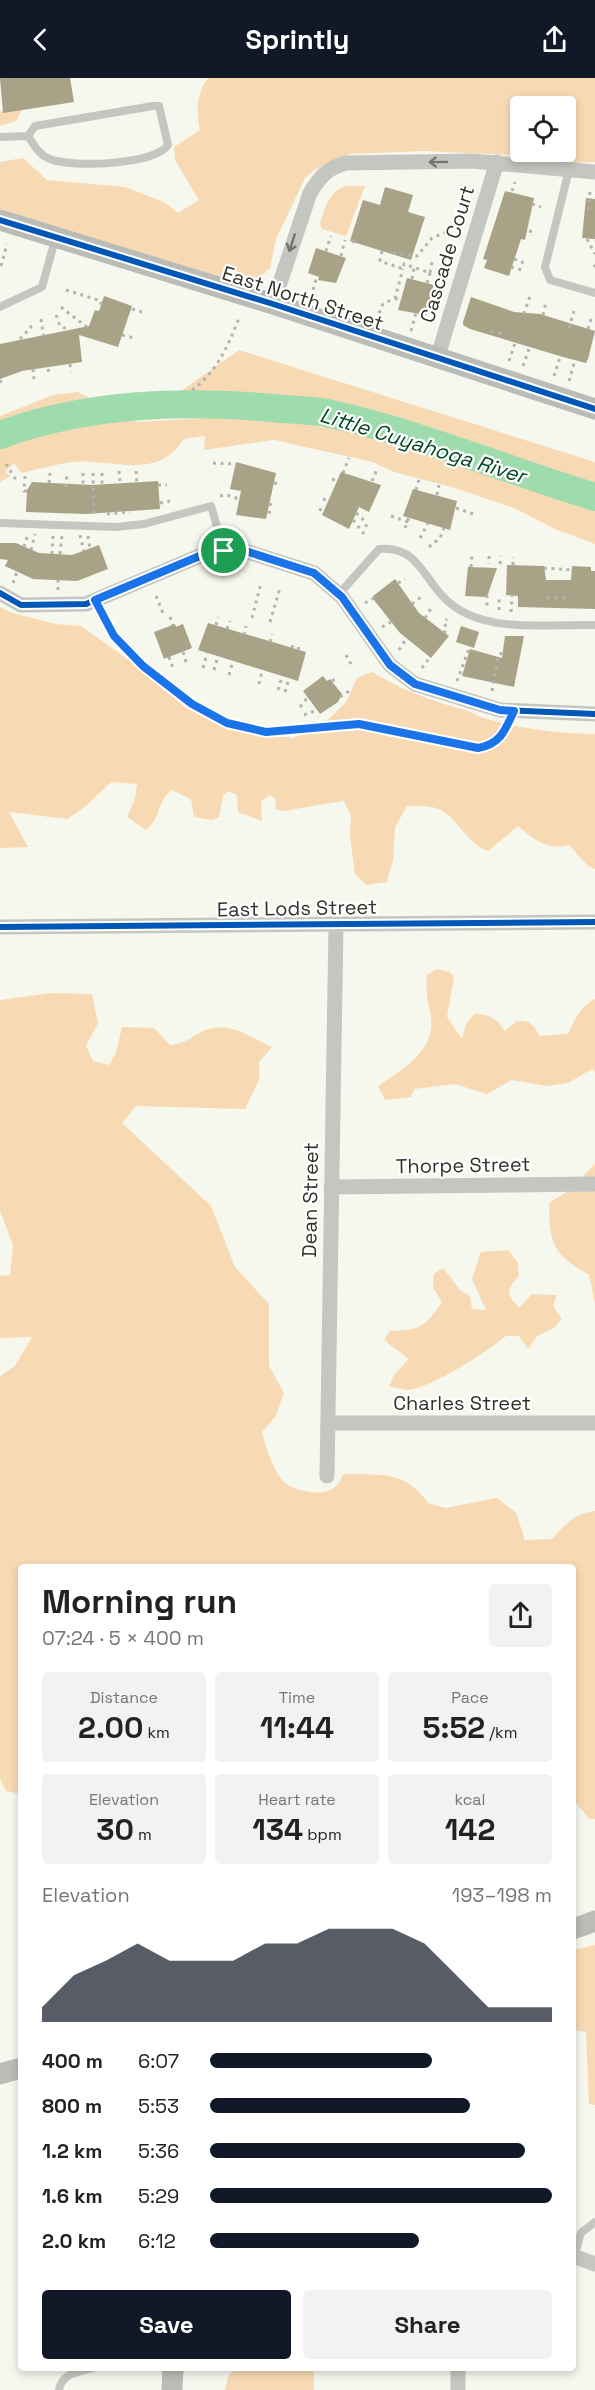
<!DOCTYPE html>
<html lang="en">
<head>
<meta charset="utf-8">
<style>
	:root { --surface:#fff; --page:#f2f2f2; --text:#222; --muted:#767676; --accent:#111827 }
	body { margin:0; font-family:"Space Grotesk",sans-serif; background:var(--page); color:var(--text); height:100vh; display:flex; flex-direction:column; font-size:22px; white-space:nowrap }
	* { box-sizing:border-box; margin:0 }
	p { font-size:20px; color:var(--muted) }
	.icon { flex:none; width:33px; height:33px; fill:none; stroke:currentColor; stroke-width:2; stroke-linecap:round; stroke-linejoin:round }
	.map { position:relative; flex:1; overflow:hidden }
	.side { position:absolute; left:18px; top:1486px; width:558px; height:807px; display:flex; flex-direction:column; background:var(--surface); border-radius:6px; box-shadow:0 3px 9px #0003 }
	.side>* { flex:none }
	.controls { position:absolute; left:510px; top:18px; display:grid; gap:12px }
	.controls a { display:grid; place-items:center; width:66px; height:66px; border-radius:6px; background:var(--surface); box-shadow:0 3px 9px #0003; font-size:30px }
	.pin { position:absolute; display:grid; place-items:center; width:51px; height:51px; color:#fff; margin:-26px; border:3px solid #fff; border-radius:50%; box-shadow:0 2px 6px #0007 }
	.round { display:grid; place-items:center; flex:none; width:63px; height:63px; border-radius:6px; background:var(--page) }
	.overview { display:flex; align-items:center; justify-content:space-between; height:102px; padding:0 24px }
	h1 { font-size:33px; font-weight:600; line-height:45px }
	.figures { display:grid; grid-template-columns:repeat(3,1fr); gap:9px; height:102px; padding:6px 24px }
	.figures div { display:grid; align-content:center; border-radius:6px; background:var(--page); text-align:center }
	.figures b { font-size:30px; font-weight:600 }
	.figures small { font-size:16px; font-weight:400 }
	.figures p { font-size:16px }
	.chart { height:168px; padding:12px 24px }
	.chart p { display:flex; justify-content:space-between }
	.chart svg { width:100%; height:108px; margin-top:6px; fill:var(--accent); opacity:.7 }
	.cta { display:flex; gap:12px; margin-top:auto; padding:12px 24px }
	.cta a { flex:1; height:69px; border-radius:6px; background:var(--accent); color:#fff; font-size:24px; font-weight:600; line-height:69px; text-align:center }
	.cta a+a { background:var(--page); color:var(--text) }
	ul { padding:0 24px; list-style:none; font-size:20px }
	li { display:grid; grid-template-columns:96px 72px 1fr; align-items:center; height:45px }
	li i { height:15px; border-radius:8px; background:var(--accent) }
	header { display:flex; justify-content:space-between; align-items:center; height:78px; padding:0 24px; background:var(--accent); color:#fff; font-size:27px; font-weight:600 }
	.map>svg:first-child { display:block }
	.green { fill:#f7dab4; fill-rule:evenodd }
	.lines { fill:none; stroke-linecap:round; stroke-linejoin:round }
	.river { stroke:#9edbad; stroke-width:28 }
	.building { fill:#a8a286 }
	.path { stroke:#b3b4b0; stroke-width:3; stroke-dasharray:3 4.5; stroke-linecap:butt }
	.lane { stroke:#c4c6c2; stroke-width:8 }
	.street { stroke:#c4c6c2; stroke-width:15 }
	.secondary { stroke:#babcb7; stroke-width:21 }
	.cycleway-casing { stroke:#fff; stroke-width:10 }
	.cycleway { stroke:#0057b8; stroke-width:6 }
	.oneway { stroke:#73746f }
	.route-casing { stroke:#fff; stroke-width:12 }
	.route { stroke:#1a73e8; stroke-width:8 }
	.labels { text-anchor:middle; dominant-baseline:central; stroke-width:4.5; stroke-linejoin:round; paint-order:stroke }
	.street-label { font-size:20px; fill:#31312b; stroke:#fff }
	.water-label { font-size:21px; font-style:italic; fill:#024822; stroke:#fff }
</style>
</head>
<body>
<header><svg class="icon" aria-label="back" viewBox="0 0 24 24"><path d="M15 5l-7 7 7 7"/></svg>Sprintly<svg class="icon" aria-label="share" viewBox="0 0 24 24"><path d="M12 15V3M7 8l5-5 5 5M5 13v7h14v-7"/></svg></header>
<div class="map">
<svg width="595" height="2312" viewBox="0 0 595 2312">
	<rect width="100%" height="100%" fill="#f6f7ed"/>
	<path class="green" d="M208,0H595V84L569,85L551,79L424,73L350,76L314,92L305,100L276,161L270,190L258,200L240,205L44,147L0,131V84L23,80L47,102L125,109L164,124L178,135L199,122L175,82L174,69L200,52C196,32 196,17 208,0ZM520,28H566V74H520Z
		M22,32L16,43L0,48V33Z
		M346,108H365L346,158L322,151L320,146C325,130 328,114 346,108Z
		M239,272L595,384V409L526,392L312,323L298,326L254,319L177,316Z
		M78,314L137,344L271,336L300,339L320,349L334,347L419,371L473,393L595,429V466L555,451L514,430L455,410L394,394L373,384L274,362L204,372L205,358L184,361C156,404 114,380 72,384C55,386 37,392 21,395L14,385L5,394L11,398L0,404V338L53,317Z
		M0,529L12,535L56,546L81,548L148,596L185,629L220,648L293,660L329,641L346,624L357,600L372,594C404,613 429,622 465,632C474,635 482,640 490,642C524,651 560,656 595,656V791L587,787L569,767C547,773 534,761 518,748L488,773C467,766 460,743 441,732C432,727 417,728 407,728L395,749L393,782L387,804L366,807L355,796L350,758L351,738L344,723L283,733L275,731L276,722L270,717L261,723L262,743L238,734L237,717L228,713L223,718L219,739L212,742L194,739L191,721L172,712C156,724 162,739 146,752L127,739L135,721L137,706L111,704L86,728L67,741L9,734L28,769L0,770Z
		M437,891L449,894L454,899L447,939L462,961L466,946L474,936C490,936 496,940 505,953L517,943C531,943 534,946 539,958L568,956C575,941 579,929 595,921V994L592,991L568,1005L546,1008L512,1002L487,1016L455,1006L414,1011L411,1019L385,1022L378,1008C402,992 436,973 431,938C428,923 425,913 427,897Z
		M52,915L92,916L98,945L86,968L93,983L109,987L116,975L122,949L154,950L170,967C191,965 194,955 209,951C233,945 251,960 272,969L259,984V1002L245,1031L136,1028L122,1045L211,1128L235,1189L269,1226V1288L284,1315L275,1339L262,1354C267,1372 271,1388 283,1403C290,1412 317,1417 328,1413C336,1410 341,1403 343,1396C379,1397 406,1392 428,1425L445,1430L497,1420L516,1435L525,1462L552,1461C565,1446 576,1435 595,1433V1741H589L573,1721V1490H21V1716L6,1713L0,1701V1298L15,1288L32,1259L0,1260V1198L10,1197L13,1167L0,1133V922Z
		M595,1086V1225L589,1197C552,1175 550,1167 549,1125L568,1113Z
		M508,1172L518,1185L519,1198C507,1209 505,1219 520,1229L532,1216L557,1217L553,1228L562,1241L554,1250L537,1258L528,1271L519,1258H506C488,1273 431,1310 408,1312C402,1312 395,1309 389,1308L394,1297L409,1281L384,1262L390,1253C421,1252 425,1249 442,1224L433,1210L434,1196L443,1190L460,1212L470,1218L472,1231L486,1232L472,1201L481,1174Z
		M595,1867V2027L589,2026L586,1954L573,1952V1872Z
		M236,2290L314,2291V2312H225L228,2298Z"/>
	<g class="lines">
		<path class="river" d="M0,357C87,325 181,322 273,330C290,332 309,332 327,335C418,355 506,392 595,419"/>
	</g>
	<path class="building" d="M0,0H70L74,24L3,35Z
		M385,109L413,117L408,134L425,139L411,182L350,163L363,122L380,127Z
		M505,113L534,120L525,162L521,161L509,198L484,190L487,182L483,181Z
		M586,120L595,121V161L582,160Z
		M316,170L346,180L336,205L318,202L319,199L308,195Z
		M407,200L434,207L426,237L398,232Z
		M104,218L132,228L118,269L79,257L82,284L22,293L0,301V266L89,248L95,232L99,233Z
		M471,219L514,234L540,236L595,253L588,281L586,285L563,279L470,251L463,247V244Z
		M236,384L276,395L266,441L236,437L241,413L230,411Z
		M341,394L381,407L369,434L359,429L349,451L322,437Z
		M158,403L160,431L86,436L26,434L27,412L32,404L92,407Z
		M413,411L457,423L450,452L403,438Z
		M0,465H16L39,475L72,477L99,467L108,491L77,503L33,501L5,488L8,482L0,481Z
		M507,487L544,488L546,502H571L572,488L591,489V493H595V531L518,529V518L506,517Z
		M468,489L497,490L487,519L465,518Z
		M395,501L419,535L449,558L431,580L400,555L374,522L373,518Z
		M208,545L306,574L298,603L198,572Z
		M175,546L176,549L183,546L192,570L164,581L154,554Z
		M461,548L479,554L474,570L456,564Z
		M505,558H524L514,609L462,598L470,571L502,580Z
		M323,598L327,603L330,601L342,616L338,624L320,636L303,613Z"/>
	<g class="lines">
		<path class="path" d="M512,113L515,104
			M532,126L541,129
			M589,132L590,112
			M529,153L534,154
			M587,161L595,176
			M353,165L355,158
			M326,173L331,158
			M382,173L380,183L403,191L404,186L430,195L432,184L436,185
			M393,175L417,178L432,160L446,154
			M341,178L345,162
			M514,181L524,185
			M1,188L7,166
			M511,189L522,192
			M594,189L595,187
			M412,201L414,190
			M427,205L430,195
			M66,212L101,223V228
			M311,219L317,198
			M395,220L401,223
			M61,229L88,250
			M132,231L142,234
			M524,236L530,218
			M56,237L60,248L67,251
			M543,237L546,224
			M41,241L44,261
			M376,242L383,226L395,220L403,191
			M569,250L574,233
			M588,251L592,238
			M411,253L416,234
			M491,253L502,256
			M122,257L134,260
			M20,261L31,249L30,245
			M509,283L515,265
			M70,286L71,294
			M523,288L530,268
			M33,291L34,301
			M48,291L50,298
			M554,298L560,279
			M0,302L2,307
			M569,303L575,282
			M192,312C217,294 228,268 239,240
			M213,385L235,386
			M6,386L16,402
			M119,393L120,403
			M136,393L137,407
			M83,395V407
			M93,395L94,438
			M102,395V406
			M343,395L349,380
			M25,398L24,413H27
			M332,401L337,403
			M372,403L378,389
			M49,405L50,395
			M274,405L280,406
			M158,407H167
			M66,409L67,395
			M416,412L419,401
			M437,417L439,407
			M220,418L227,417L239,421
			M323,421L328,423
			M160,425L170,423
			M269,426L275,428
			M456,430L473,436
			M319,431L323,433
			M268,434L274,435
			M356,435L362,440L369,453
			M107,436L130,434
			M391,438L408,444
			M353,442L364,456
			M405,450L409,439
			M80,457L84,473
			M88,458L90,471
			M420,460L428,445
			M24,469L28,456
			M429,469L440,460L444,450
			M31,472L35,456
			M52,476L53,457
			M60,476L62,458
			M489,478V486
			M500,486L501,478
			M513,487V479
			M471,489L472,477
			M544,490L572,492
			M13,505L17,494
			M398,505L405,501
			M58,512V502
			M487,517V532
			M156,518L163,535
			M547,520H567
			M365,525L374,520
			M412,526L421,519
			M499,532V517
			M511,534L512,518
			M170,539L173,547
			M252,540L261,505
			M425,540L432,529
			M270,544L280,510
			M216,547L218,539
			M382,549L391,544
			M227,551L230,543
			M444,555L447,550L444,545L447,541
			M244,557L246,548
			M270,564L272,556
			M292,570L294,563
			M298,572L300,565
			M399,572L406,561
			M183,574L187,588
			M346,577L351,586
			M169,579L173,590
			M203,590L207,575
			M422,590L430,579
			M214,592L218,578
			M229,597L233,583
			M332,603L338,599
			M457,603L470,568
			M259,606L262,593
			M278,612L282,599
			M492,613L498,579L505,571
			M285,614L289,601
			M340,619L349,613
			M300,629L308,619
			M304,637L317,632"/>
		<path class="lane" d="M153,28H159L168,67C154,87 73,90 50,81C39,77 34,67 28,58L35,48Z
			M0,59L28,58
			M569,92L545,189L550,202L595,215
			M0,229L42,209L55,162
			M0,445L116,449L144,446L211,428L224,473
			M339,516L379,471C422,467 424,508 455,529C492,555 551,546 595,547
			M95,522L114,558L143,588L192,626L209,637L246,651L284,654L359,646L478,670L499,663L514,633
			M574,2179L581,2155L595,2144
			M59,2312C62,2295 78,2294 93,2290"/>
		<path class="street" d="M273,226L310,115C320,99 327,90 346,85L472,83L595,94
			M437,281L497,84
			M0,515L21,527L86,526L202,477L236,470L314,495L342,519L390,587L415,606L500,632L595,636
			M0,849L595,844
			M331,1109L595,1106
			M329,1345H595
			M327,1398L336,847
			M573,2178L595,2186
			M458,2290V2312"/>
		<path class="secondary" d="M0,142L273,226L595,331
			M573,1851L595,1843
			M0,1996L21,1990
			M172,2312L173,2290"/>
		<defs>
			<path id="cycleway" d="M0,142L273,226L595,331
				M0,515L21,527L86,526L202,477L236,470L314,495L342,519L390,587L415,606L500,632L595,636
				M0,849L595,844"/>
		</defs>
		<use href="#cycleway" class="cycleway-casing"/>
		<use href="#cycleway" class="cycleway"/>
	</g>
	<defs><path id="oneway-shaft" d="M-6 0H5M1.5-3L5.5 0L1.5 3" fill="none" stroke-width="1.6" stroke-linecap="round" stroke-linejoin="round" transform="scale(1.5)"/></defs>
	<g class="oneway">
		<use href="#oneway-shaft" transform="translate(438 84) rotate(179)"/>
		<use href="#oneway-shaft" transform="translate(292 165) rotate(108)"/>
	</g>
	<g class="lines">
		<defs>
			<path id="route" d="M236,470L314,495L342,519L390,587L415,606L500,632L514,633C505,652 501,666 478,670L359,646L266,654L227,645L192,626L143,588L114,558L95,522L202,477Z"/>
		</defs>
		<use href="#route" class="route-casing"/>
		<use href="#route" class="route"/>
	</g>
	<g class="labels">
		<g class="street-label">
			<text transform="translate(447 176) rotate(-73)">Cascade Court</text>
			<text transform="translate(303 220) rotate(18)">East North Street</text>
			<text transform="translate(297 830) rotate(-1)">East Lods Street</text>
			<text transform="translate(463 1087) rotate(-1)">Thorpe Street</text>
			<text transform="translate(310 1122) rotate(-89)">Dean Street</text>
			<text x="462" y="1325">Charles Street</text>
		</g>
		<g class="water-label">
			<text transform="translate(423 367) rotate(17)">Little Cuyahoga River</text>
		</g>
	</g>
</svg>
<div class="controls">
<a><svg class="icon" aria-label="locate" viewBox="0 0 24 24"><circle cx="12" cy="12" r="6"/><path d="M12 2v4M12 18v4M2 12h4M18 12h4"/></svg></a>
</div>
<div class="pin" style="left:224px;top:473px;background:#1e9e55"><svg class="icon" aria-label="arrive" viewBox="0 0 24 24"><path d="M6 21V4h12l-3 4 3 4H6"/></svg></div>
<section class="side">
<div class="overview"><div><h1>Morning run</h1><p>07:24 · 5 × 400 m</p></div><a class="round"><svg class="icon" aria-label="share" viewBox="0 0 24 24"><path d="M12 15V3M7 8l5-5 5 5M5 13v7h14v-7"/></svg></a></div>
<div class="figures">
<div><p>Distance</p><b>2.00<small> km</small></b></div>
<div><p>Time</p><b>11:44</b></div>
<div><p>Pace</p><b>5:52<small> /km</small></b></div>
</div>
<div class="figures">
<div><p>Elevation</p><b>30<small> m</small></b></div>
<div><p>Heart rate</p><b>134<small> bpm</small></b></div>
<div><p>kcal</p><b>142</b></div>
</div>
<div class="chart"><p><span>Elevation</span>193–198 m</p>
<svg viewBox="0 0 160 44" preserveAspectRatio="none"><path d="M0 44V38L10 25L20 19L30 12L40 19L50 19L60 19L70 12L80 12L90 6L100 6L110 6L120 12L130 25L140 38L150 38L160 38V44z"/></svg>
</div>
<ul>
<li><b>400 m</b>6:07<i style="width:65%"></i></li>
<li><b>800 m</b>5:53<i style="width:76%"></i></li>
<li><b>1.2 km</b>5:36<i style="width:92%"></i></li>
<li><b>1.6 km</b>5:29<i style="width:100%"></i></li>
<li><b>2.0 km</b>6:12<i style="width:61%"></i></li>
</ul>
<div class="cta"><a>Save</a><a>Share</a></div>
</section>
</div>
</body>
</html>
